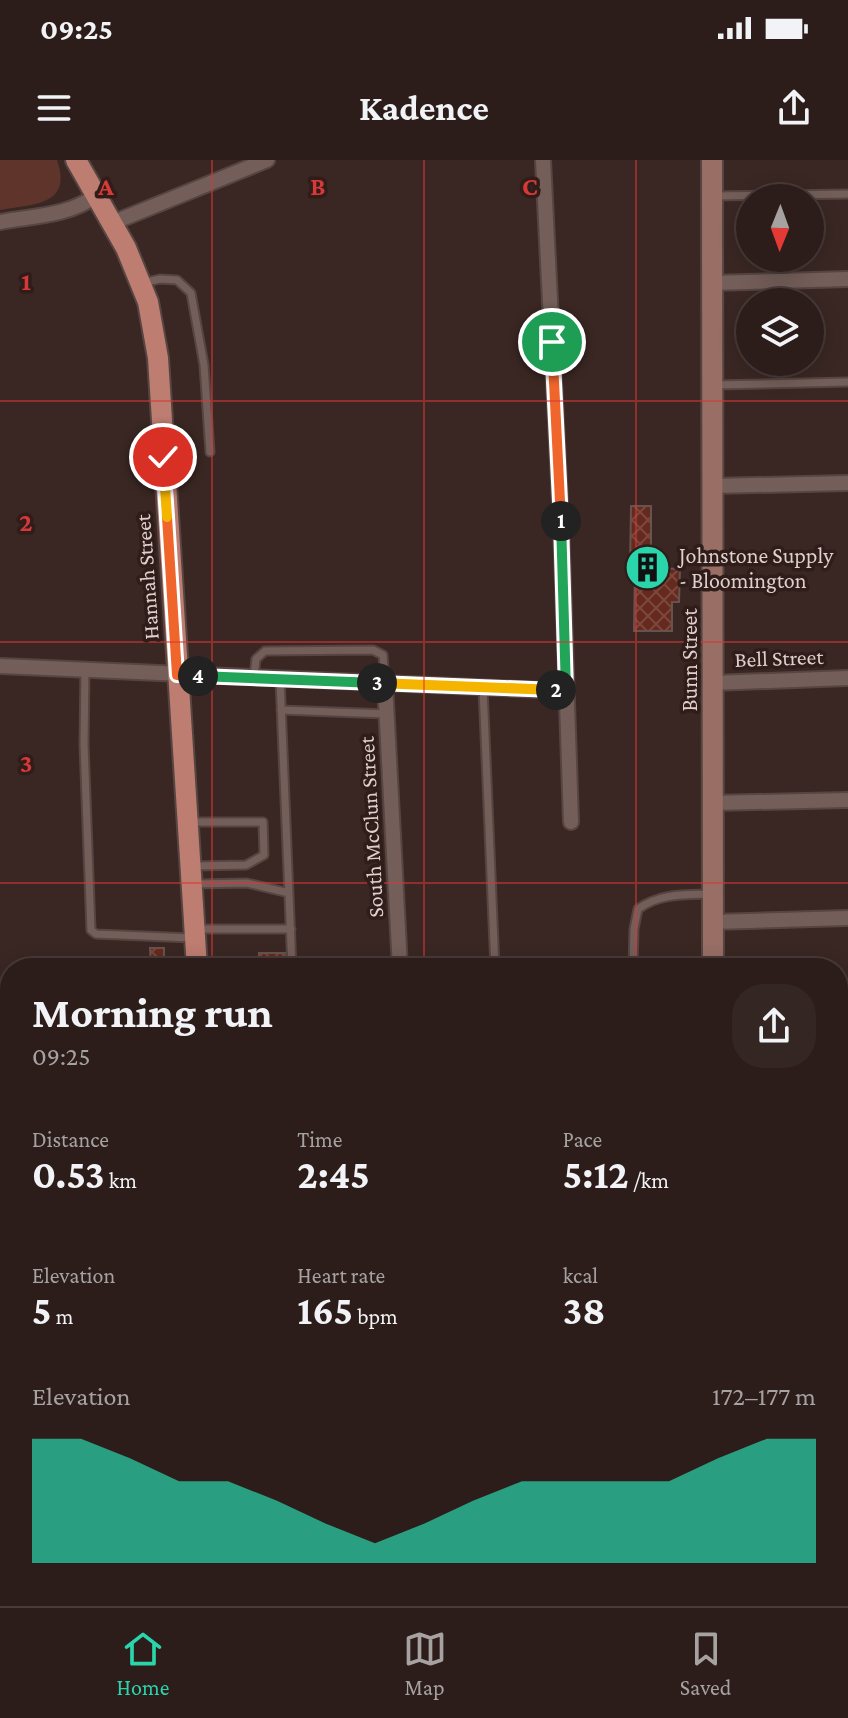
<!DOCTYPE html>
<html lang="en">
<head>
<meta charset="utf-8">
<style>
	:root { --surface:#2c1d1a; --page:#342623; --text:#f1f3f6; --muted:#a6a2a2; --line:#483b39; --accent:#2ad5ac }
	body { margin:0; font-family:"Crimson Pro",serif; background:var(--page); color:var(--text); height:100vh; display:flex; flex-direction:column; font-size:30px; white-space:nowrap }
	* { box-sizing:border-box; margin:0 }
	p { font-size:26px; color:var(--muted) }
	.icon { flex:none; width:44px; height:44px; fill:none; stroke:currentColor; stroke-width:2; stroke-linecap:round; stroke-linejoin:round }
	.map { position:relative; flex:1; overflow:hidden }
	.sheet { position:absolute; left:0px; top:798px; width:848px; height:648px; display:flex; flex-direction:column; background:var(--surface); border-radius:32px 32px 0 0; box-shadow:0 4px 20px #0003,0 0 0 2px var(--line) }
	.sheet>* { flex:none }
	.needle { width:52px; rotate:181deg }
	.tools { position:absolute; left:736px; top:24px; display:grid; gap:16px }
	.tools a { display:grid; place-items:center; width:88px; height:88px; border-radius:50%; background:var(--surface); box-shadow:0 4px 20px #0003,0 0 0 2px var(--line); font-size:40px }
	.pin { position:absolute; display:grid; place-items:center; width:68px; height:68px; color:#fff; margin:-34px; border:4px solid #fff; border-radius:50%; box-shadow:0 2px 8px #0007 }
	.km { position:absolute; width:40px; height:40px; margin:-20px; border-radius:50%; background:#222; color:#fff; font-size:22px; line-height:40px; text-align:center }
	.round { display:grid; place-items:center; flex:none; width:84px; height:84px; border-radius:32px; background:var(--page) }
	.summary { display:flex; align-items:center; justify-content:space-between; height:136px; padding:0 32px }
	h1 { font-size:44px; font-weight:700; line-height:60px }
	.stats { display:grid; grid-template-columns:repeat(3,1fr); gap:12px; height:136px; padding:8px 32px }
	.stats div { display:grid; align-content:center }
	.stats b { font-size:40px; font-weight:700 }
	.stats small { font-size:22px; font-weight:400 }
	.stats p { font-size:22px }
	.chart { height:224px; padding:16px 32px }
	.chart p { display:flex; justify-content:space-between }
	.chart svg { width:100%; height:144px; margin-top:8px; fill:var(--accent); opacity:.7 }
	.status { display:flex; justify-content:space-between; align-items:center; height:56px; padding:0 40px; background:var(--surface); direction:ltr }
	.status svg { height:22px; fill:currentColor }
	header { display:flex; justify-content:space-between; align-items:center; height:104px; padding:0 32px; background:var(--surface); font-size:36px; font-weight:700 }
	.tab-bar { display:flex; justify-content:space-around; align-items:center; height:112px; border-top:2px solid var(--line); background:var(--surface); font-size:22px; color:var(--muted) }
	.tab-bar a { display:grid; justify-items:center; gap:4px }
	.tab-bar .active { color:var(--accent) }
	.map>svg:first-child { display:block }
	.grass { fill:#5e342b }
	.building { fill:url(#building-cross-hatch); stroke:#68524e; stroke-width:2 }
	.lines { fill:none; stroke-linecap:round; stroke-linejoin:round }
	.lane-casing { stroke:#564542; stroke-width:11 }
	.street-casing { stroke:#564542; stroke-width:18 }
	.secondary-casing { stroke:#564542; stroke-width:24 }
	.primary-casing { stroke:#564542; stroke-width:24 }
	.lane { stroke:#745e59; stroke-width:7 }
	.street { stroke:#745e59; stroke-width:14 }
	.secondary { stroke:#986e65; stroke-width:20 }
	.primary { stroke:#bd7d70; stroke-width:20 }
	.split-1-casing { stroke:#fff; stroke-width:16 }
	.split-2-casing { stroke:#fff; stroke-width:16 }
	.split-3-casing { stroke:#fff; stroke-width:16 }
	.split-4-casing { stroke:#fff; stroke-width:16 }
	.split-5-casing { stroke:#fff; stroke-width:16 }
	.split-6-casing { stroke:#fff; stroke-width:16 }
	.split-1 { stroke:#f0652b; stroke-width:10 }
	.split-2 { stroke:#22a559; stroke-width:10 }
	.split-3 { stroke:#f5b400; stroke-width:10 }
	.split-4 { stroke:#22a559; stroke-width:10 }
	.split-5 { stroke:#f0652b; stroke-width:10 }
	.split-6 { stroke:#f5b400; stroke-width:10 }
	.grid { fill:none; stroke:#d73939; stroke-width:2; stroke-opacity:0.55 }
	.labels { text-anchor:middle; dominant-baseline:central; stroke-width:7; stroke-linejoin:round; paint-order:stroke }
	.poi-label { font-size:22px; fill:#ded0ce; stroke:#301d19; text-anchor:start }
	.street-label { font-size:22px; fill:#ded0ce; stroke:#301d19 }
	.grid-label { font-size:26px; text-anchor:middle; font-weight:bold; fill:#d73939; stroke:#301d19; stroke-width:7; stroke-linejoin:round; paint-order:stroke }
</style>
</head>
<body>
<div class="status"><b>09:25</b><svg viewBox="0 0 49 12"><path d="M0 12V9h3v3zM5 12V6h3v6zM10 12V3h3v9zM15 12V0h3v12zM26 1h20v11H26zM47 4h2v5h-2z"/></svg></div>
<header><svg class="icon" aria-label="menu" viewBox="0 0 24 24"><path d="M4 6h16M4 12h16M4 18h16"/></svg>Kadence<svg class="icon" aria-label="share" viewBox="0 0 24 24"><path d="M12 15V3M7 8l5-5 5 5M5 13v7h14v-7"/></svg></header>
<div class="map">
<svg width="848" height="1446" viewBox="0 0 848 1446">
	<defs>
		<pattern id="building-cross-hatch" width="8" height="8" patternUnits="userSpaceOnUse" patternTransform="scale(2)"><rect width="8" height="8" fill="#66291e"/><path d="M0 0l8 8M0 8l8-8" fill="none" stroke="#7b473e"/></pattern>
	</defs>
	<rect width="100%" height="100%" fill="#3a2723"/>
	<path class="grass" d="M0,0H57C73,46 33,44 0,50Z"/>
	<path class="building" d="M631,346H651V408L680,409L679,442H672V471H634L635,409H630Z
		M150,788H164V808H151Z
		M259,793H285L284,808H258Z"/>
	<g class="lines">
		<defs>
			<path id="lane" d="M714,36L848,34
				M142,123L160,119L177,120L191,133L204,205L210,292
				M714,225L848,222
				M85,510L84,584L91,770L96,774L192,778
				M254,516L256,499L265,491L373,490L383,495L385,524
				M280,519L292,808
				M483,528L495,808
				M281,550L387,554
				M191,662H263L264,695L246,705L192,706
				M193,724L247,723L289,733
				M196,769H291
				M633,808L634,769L638,749C660,733 685,735 711,734
				M838,944L847,940L848,928
				M0,981H10
				M0,1374H10
				M838,1423H848
				M681,1436L689,1440L693,1446
				M554,1446V1436
				M656,1446L668,1436"/>
			<path id="street" d="M543,0L561,363L571,662
				M0,62C32,56 69,56 95,36
				M112,63L267,0
				M712,123L848,119
				M713,326L848,323
				M0,506L566,531
				M712,523L848,518
				M385,524L400,808
				M712,643L848,640
				M714,762L848,758
				M838,1034L848,1033
				M0,1126H10
				M0,1283H10
				M838,1338H848
				M104,1436V1446
				M408,1436V1446
				M814,1436V1446"/>
			<path id="secondary" d="M712,0L713,808
				M0,857L10,858"/>
			<path id="primary" d="M76,0L126,88L148,142L158,198L197,808
				M838,885L848,884"/>
		</defs>
		<use href="#lane" class="lane-casing"/>
		<use href="#street" class="street-casing"/>
		<use href="#secondary" class="secondary-casing"/>
		<use href="#primary" class="primary-casing"/>
		<use href="#lane" class="lane"/>
		<use href="#street" class="street"/>
		<use href="#secondary" class="secondary"/>
		<use href="#primary" class="primary"/>
	</g>
	<g class="lines">
		<defs>
			<path id="split-1" d="M552,182L561,361"/>
			<path id="split-2" d="M556,530L566,531L561,361"/>
			<path id="split-3" d="M377,523L556,530"/>
			<path id="split-4" d="M198,516L377,523"/>
			<path id="split-5" d="M167,357L177,515L198,516"/>
			<path id="split-6" d="M163,297L167,357"/>
		</defs>
		<use href="#split-1" class="split-1-casing"/>
		<use href="#split-2" class="split-2-casing"/>
		<use href="#split-3" class="split-3-casing"/>
		<use href="#split-4" class="split-4-casing"/>
		<use href="#split-5" class="split-5-casing"/>
		<use href="#split-6" class="split-6-casing"/>
		<use href="#split-1" class="split-1"/>
		<use href="#split-2" class="split-2"/>
		<use href="#split-3" class="split-3"/>
		<use href="#split-4" class="split-4"/>
		<use href="#split-5" class="split-5"/>
		<use href="#split-6" class="split-6"/>
	</g>
	<path class="grid" d="M212,0V808M424,0V808M636,0V808M0,241H848M0,482H848M0,723H848M0,964H10M838,964H848M0,1205H10M838,1205H848M212,1436V1446M424,1436V1446M636,1436V1446"/>
	<defs>
		<symbol id="building-disc" viewBox="-11 -11 22 22"><circle r="9.5" fill="#2ad5ac" stroke="#301d19"/><path d="M-4-6H4V6H1V3H-1V6H-4ZM-2.5-4.3h1.7v1.8h-1.7ZM.8-4.3h1.7v1.8H.8ZM-2.5-1h1.7V.8h-1.7ZM.8-1h1.7V.8H.8Z" fill="#111"/></symbol>
	</defs>
	<g fill-rule="evenodd">
		<use href="#building-disc" x="622" y="382" width="51" height="51"/>
	</g>
	<g class="labels">
		<g class="poi-label">
			<text x="679" y="395">Johnstone Supply<tspan x="679" dy="25">- Bloomington</tspan></text>
		</g>
		<g class="street-label">
			<text transform="translate(147 417) rotate(-94)">Hannah Street</text>
			<text transform="translate(779 498) rotate(-2)">Bell Street</text>
			<text transform="translate(689 500) rotate(-90)">Bunn Street</text>
			<text transform="translate(371 667) rotate(-93)">South McClun Street</text>
		</g>
	</g>
	<g class="grid-label">
		<text x="106" y="35">A</text>
		<text x="318" y="35">B</text>
		<text x="530" y="35">C</text>
		<text x="26" y="130">1</text>
		<text x="26" y="371">2</text>
		<text x="26" y="612">3</text>
	</g>
</svg>
<div class="tools">
<a><svg class="needle" viewBox="-14 -14 28 28"><path d="M0-13l5 13h-10z" fill="#e53935"/><path d="M0 13l5-13h-10z" fill="#a6a2a2"/></svg></a>
<a><svg class="icon" aria-label="layers" viewBox="0 0 24 24"><path d="M12 4l9 5-9 5-9-5zM3 14l9 5 9-5"/></svg></a>
</div>
<div class="pin" style="left:552px;top:182px;background:#1e9e55"><svg class="icon" aria-label="arrive" viewBox="0 0 24 24"><path d="M6 21V4h12l-3 4 3 4H6"/></svg></div>
<div class="pin" style="left:163px;top:297px;background:#d93025"><svg class="icon" aria-label="check" viewBox="0 0 24 24"><path d="M5 12l5 5 9-10"/></svg></div>
<b class="km" style="left:561px;top:361px">1</b>
<b class="km" style="left:556px;top:530px">2</b>
<b class="km" style="left:377px;top:523px">3</b>
<b class="km" style="left:198px;top:516px">4</b>
<section class="sheet">
<div class="summary"><div><h1>Morning run</h1><p>09:25</p></div><a class="round"><svg class="icon" aria-label="share" viewBox="0 0 24 24"><path d="M12 15V3M7 8l5-5 5 5M5 13v7h14v-7"/></svg></a></div>
<div class="stats">
<div><p>Distance</p><b>0.53<small> km</small></b></div>
<div><p>Time</p><b>2:45</b></div>
<div><p>Pace</p><b>5:12<small> /km</small></b></div>
</div>
<div class="stats">
<div><p>Elevation</p><b>5<small> m</small></b></div>
<div><p>Heart rate</p><b>165<small> bpm</small></b></div>
<div><p>kcal</p><b>38</b></div>
</div>
<div class="chart"><p><span>Elevation</span>172–177 m</p>
<svg viewBox="0 0 160 44" preserveAspectRatio="none"><path d="M0 44V6L10 6L20 12L30 19L40 19L50 25L60 32L70 38L80 32L90 25L100 19L110 19L120 19L130 19L140 12L150 6L160 6V44z"/></svg>
</div>
</section>
</div>
<nav class="tab-bar">
<a class="active"><svg class="icon" aria-label="home" viewBox="0 0 24 24"><path d="M3 11l9-7 9 7M6 9v11h12V9"/></svg>Home</a>
<a><svg class="icon" aria-label="map" viewBox="0 0 24 24"><path d="M3 6l6-2 6 2 6-2v14l-6 2-6-2-6 2zM9 4v14M15 6v14"/></svg>Map</a>
<a><svg class="icon" aria-label="saved" viewBox="0 0 24 24"><path d="M7 4h10v16l-5-4-5 4z"/></svg>Saved</a>
</nav>
</body>
</html>
